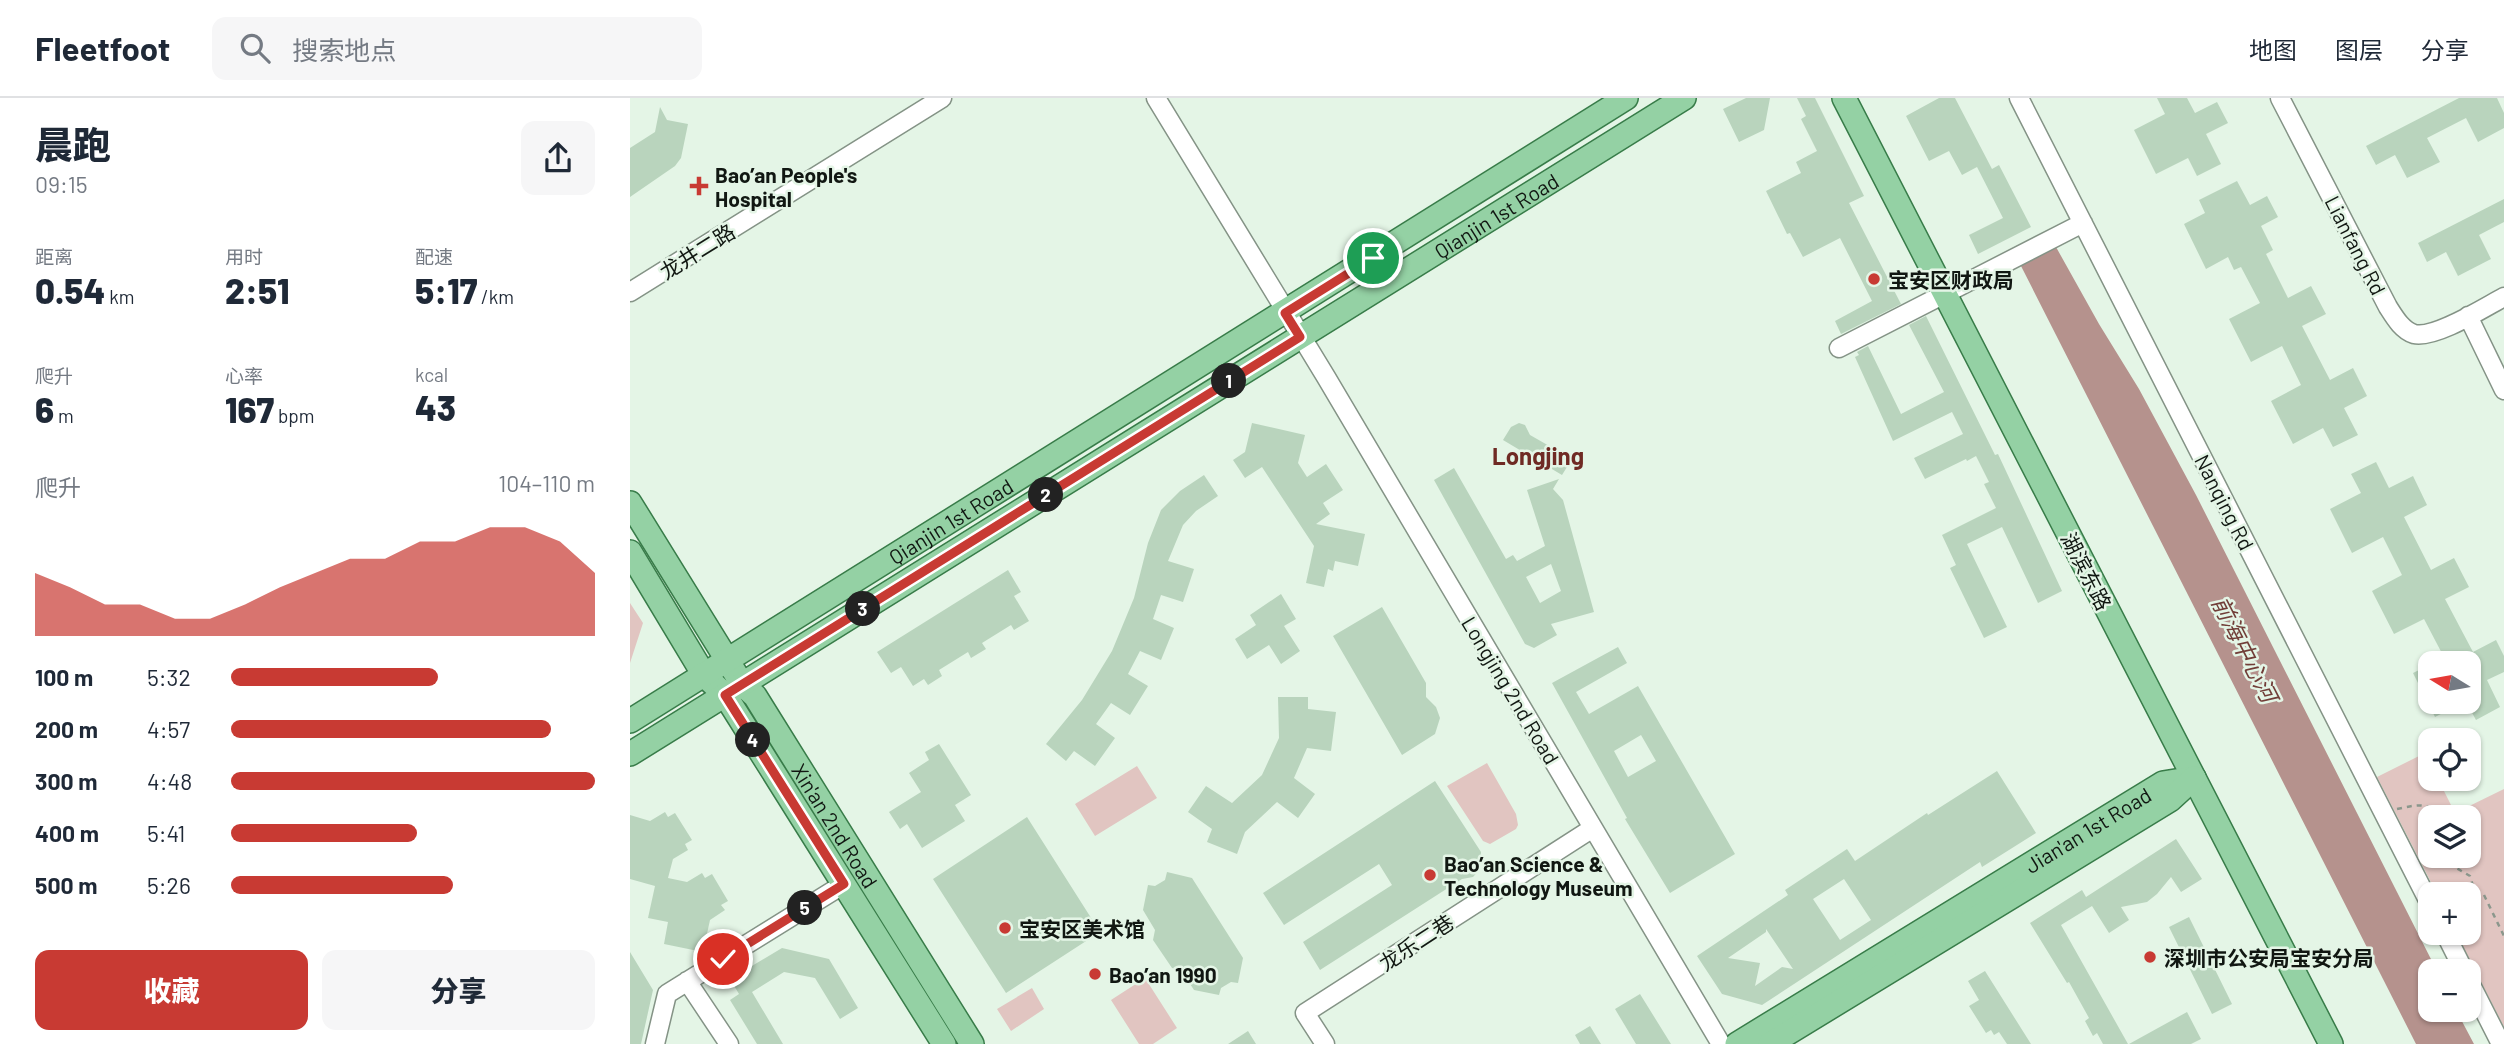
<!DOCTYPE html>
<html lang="zh">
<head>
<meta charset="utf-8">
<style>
	:root { --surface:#fff; --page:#f6f6f7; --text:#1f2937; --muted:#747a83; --line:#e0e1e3; --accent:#c83a33 }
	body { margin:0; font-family:Barlow,"Noto Sans SC",sans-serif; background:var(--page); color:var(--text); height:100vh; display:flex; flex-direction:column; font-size:26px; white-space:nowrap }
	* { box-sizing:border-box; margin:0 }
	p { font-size:23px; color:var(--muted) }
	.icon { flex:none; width:38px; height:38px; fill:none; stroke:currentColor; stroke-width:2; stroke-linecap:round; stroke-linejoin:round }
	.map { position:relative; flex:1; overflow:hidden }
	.side { display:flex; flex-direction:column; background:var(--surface); width:630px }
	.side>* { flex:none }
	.needle { width:46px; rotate:281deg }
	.buttons { position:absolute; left:1788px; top:553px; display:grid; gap:14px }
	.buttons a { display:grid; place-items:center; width:63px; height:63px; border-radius:14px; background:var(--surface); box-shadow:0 2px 5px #0004; font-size:35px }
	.pin { position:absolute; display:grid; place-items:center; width:60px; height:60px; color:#fff; margin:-30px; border:4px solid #fff; border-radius:50%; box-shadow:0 2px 7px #0007 }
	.km { position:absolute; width:35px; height:35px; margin:-18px; border-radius:50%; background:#222; color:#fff; font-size:19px; line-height:35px; text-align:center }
	.round { display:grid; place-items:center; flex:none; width:74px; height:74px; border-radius:14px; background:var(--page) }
	.headline { display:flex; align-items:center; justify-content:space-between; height:119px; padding:0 35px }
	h1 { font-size:38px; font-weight:800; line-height:52px }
	.metrics { display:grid; grid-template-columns:repeat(3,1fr); gap:10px; height:119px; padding:7px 35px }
	.metrics div { display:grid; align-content:center }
	.metrics b { font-size:35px; font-weight:800 }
	.metrics small { font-size:19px; font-weight:400 }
	.metrics p { font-size:19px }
	.chart { height:196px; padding:14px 35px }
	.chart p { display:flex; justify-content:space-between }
	.chart svg { width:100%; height:126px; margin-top:7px; fill:var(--accent); opacity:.7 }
	.primary-button { display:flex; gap:14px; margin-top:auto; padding:14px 35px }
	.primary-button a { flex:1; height:80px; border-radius:14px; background:var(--accent); color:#fff; font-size:28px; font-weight:800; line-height:80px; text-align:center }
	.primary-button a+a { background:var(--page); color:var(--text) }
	ul { padding:0 35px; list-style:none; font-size:23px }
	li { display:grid; grid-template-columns:112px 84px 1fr; align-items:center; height:52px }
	li i { height:18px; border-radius:9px; background:var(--accent) }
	header { display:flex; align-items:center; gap:42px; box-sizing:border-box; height:98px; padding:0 35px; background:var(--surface); border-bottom:2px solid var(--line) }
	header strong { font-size:33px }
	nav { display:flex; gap:38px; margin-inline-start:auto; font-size:24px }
	.search { width:490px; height:63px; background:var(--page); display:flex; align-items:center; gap:18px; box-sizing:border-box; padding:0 24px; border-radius:14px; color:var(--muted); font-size:26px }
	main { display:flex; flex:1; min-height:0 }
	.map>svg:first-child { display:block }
	.green { fill:#e1c5c1; fill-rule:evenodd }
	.water { fill:#b5928d }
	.building { fill:#b9d4bd; fill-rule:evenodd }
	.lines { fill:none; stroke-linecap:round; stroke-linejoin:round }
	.minor-casing { stroke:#849386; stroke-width:21 }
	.major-casing { stroke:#387c49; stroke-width:26 }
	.path { stroke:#8b978c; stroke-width:2.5; stroke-dasharray:5 5; stroke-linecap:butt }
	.minor { stroke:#fff; stroke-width:18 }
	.major { stroke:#94d1a4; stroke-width:23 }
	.route-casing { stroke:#fff; stroke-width:14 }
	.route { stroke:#c83a33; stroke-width:9 }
	.poi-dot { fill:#c83a33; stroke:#e4f5e6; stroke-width:2.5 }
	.labels { text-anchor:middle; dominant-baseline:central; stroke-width:5; stroke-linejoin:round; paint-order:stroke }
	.poi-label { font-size:21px; font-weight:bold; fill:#111712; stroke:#e4f5e6; text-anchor:start }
	.street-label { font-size:21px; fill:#111712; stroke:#e4f5e6 }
	.water-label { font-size:23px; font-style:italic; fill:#713e38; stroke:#e4f5e6 }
	.quarter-label { font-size:24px; font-weight:bold; fill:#6f2a24; stroke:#e4f5e6 }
</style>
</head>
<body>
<header>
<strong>Fleetfoot</strong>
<div class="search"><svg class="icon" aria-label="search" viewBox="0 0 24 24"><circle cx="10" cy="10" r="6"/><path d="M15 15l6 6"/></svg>搜索地点</div>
<nav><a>地图</a><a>图层</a><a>分享</a></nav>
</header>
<main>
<section class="side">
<div class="headline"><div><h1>晨跑</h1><p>09:15</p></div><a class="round"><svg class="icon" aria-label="share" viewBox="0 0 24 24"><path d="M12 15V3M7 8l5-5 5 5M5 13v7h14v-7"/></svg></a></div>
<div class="metrics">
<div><p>距离</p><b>0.54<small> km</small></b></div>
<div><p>用时</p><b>2:51</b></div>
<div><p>配速</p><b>5:17<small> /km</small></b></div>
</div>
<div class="metrics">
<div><p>爬升</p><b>6<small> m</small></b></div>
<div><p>心率</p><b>167<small> bpm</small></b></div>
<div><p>kcal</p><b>43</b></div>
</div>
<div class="chart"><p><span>爬升</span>104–110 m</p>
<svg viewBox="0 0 160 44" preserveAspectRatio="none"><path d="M0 44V22L10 27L20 33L30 33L40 38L50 38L60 33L70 27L80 22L90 17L100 17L110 11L120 11L130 6L140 6L150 11L160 22V44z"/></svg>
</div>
<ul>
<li><b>100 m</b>5:32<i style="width:57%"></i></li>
<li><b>200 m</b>4:57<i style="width:88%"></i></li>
<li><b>300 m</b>4:48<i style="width:100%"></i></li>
<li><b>400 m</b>5:41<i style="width:51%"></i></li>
<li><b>500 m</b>5:26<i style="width:61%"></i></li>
</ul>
<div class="primary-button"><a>收藏</a><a>分享</a></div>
</section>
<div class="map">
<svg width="1874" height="946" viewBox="0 0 1874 946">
	<rect width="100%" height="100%" fill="#e4f5e6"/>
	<path class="green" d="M0,505L13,525L0,565Z
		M1795,655L1801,666V681H1808L1825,715L1874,691V929L1826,835H1839V796H1807L1747,679ZM1801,719H1839V758H1801Z
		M857,665L886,716L888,727L886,731L860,746L853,743L817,688Z
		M507,668L527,700L465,738L445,706Z
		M515,880L547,930L523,946H509L481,902Z
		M402,890L414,911L381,933L367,911Z"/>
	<path class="water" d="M1426,149L1469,226L1509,291L1566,397L1807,873H1801V912H1826L1844,946H1786L1391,168Z"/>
	<path class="building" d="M1116,0H1140L1134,32L1109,44L1093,11Z
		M1167,0H1185L1234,98L1219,105L1271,206L1211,236L1205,223L1242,203L1210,140L1173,159L1160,135L1157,136L1136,93L1171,75L1166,64L1187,53L1171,21L1176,18Z
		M1309,0H1325L1362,71L1369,67L1401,129L1348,156L1339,137L1373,120L1347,69L1332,77L1319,53L1299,63L1276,18Z
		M1527,0H1557L1565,15L1587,4L1598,25L1576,36L1591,66L1567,78L1558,60L1526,76L1504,32L1535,16Z
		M1829,0H1867L1874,15V30L1848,44L1836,20L1797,40L1810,64L1777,80L1765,57L1746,67L1736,48Z
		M30,9L37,22L58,26L51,60L45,68L0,99V50L25,34Z
		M1607,83L1620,107L1637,98L1648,119L1631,128L1643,152L1636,156L1658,200L1681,188L1696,216L1672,228L1700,282L1723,270L1737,298L1714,310L1728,337L1703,349L1693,330L1663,346L1641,303L1671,287L1652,248L1621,264L1599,221L1630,205L1611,169L1604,172L1598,159L1576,171L1554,126L1575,115L1569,102Z
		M1874,101V124L1849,137L1861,161L1828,178L1816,154L1797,164L1788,145Z
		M1296,218L1365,357L1368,356L1432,493L1408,505L1372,429L1337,446L1377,529L1354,540L1320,470L1326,467L1312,437L1366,410L1354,386L1359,384L1346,358L1337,363L1336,361L1295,381L1284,360L1333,336L1322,314L1263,343L1225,259L1229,257L1227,254L1238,248L1271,316L1314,294L1279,227Z
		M622,325L675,337L668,365L677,379L696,366L713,392L693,405L700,416L686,426L735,436L728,468L705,463L703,473L698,471L694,489L676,485L684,448L632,369L615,380L603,362L615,354Z
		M889,325L895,327L900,337L942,361L932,377L873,342L881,329Z
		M1746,364L1759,390L1783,378L1797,407L1774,419L1801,472L1824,460L1839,489L1815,501L1843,554L1866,542L1874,558V574L1857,582L1870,609L1846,622L1839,609V565H1817L1794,521L1764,536L1742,493L1772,477L1753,439L1722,455L1700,411L1731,395L1721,376Z
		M824,370L876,461L883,457L887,463L915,448L897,392L929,381L923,391L933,402L964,514L921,526L927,537L904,550L895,546L804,382ZM921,466L931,493L910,505L896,479Z
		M574,377L588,398L566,413L553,427L538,463L564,471L553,504L531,497L523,521L544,530L531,562L510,553L498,576L518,588L500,617L481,605L466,626L485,640L465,668L444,653L436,663L416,646L452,602L482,553L504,500L518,445L531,412L550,393Z
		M378,472L391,494L384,498L399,523L384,532L381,527L352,545L356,551L341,560L338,554L309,572L312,578L298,587L294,581L283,588L271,569L261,575L247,554Z
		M651,496L666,521L654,528L670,553L651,566L639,547L617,561L605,541L626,527L620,517Z
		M752,509L796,585V599L806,609L810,620L805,636L772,657L703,538Z
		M988,549L997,565L946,594L959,616L1008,588L1105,756L1040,795L995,721L997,720L922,585ZM1011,637L1026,663L998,679L984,653Z
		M1801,566V604H1834L1805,619L1783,575Z
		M648,599H678V611L706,614L701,653L677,650L664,680L685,696L668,720L647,704L615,734L607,756L577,744L582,731L558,714L576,688L602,705L632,677L649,640Z
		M309,646L341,697L325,707L335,723L292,750L277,726L270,731L259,714L291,694L279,675L299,662L295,654Z
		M1367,673L1406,735L1352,769L1350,764L1132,907L1092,896L1067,858L1158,797L1155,792L1217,751L1225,763L1297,715L1298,717ZM1214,781L1241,822L1210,842L1183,801ZM1136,831L1163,871L1152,869L1125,888L1130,865L1098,860L1136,834Z
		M805,683L851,754L850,771L843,779L832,781L690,872L673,844L762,787L749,766L654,827L633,795Z
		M35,714L38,719L45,715L62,742L55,746L58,752L43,761L38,780L57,784L72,775L75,780L82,776L98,803L91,807L95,812L80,822L73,854L34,846L38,824L18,820L25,788L0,781V717L20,723Z
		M397,719L470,834L376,895L303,781Z
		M1546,741L1572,781L1551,794L1541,779L1527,796L1517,804L1491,809L1499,822L1479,835L1462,808L1431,827L1498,946H1473L1467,935L1463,938L1455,923L1459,920L1439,884L1437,885L1400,825L1452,792L1456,799Z
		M537,774L562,780L613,860L608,885L601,884L591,890L589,897L564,892L551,872L542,870L523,842L525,832L513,812L518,787L525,788L535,782Z
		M1559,819L1602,906L1582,916L1539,829Z
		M152,850L199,861L228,910L210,921L185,880L154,874L122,894L153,946H127L100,902L109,896L100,881Z
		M0,854L23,892L11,946H0Z
		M1355,873L1401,946H1377L1369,934L1364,937L1361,932L1356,935L1339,908L1349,902L1338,883Z
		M1010,896L1041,946H1006L985,911Z
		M1557,914L1571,941L1561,946H1499Z
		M960,928L971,946H950L945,937Z
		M618,933L626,946H598Z"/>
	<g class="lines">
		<defs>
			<path id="minor" d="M526,0L696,279L1091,946
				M1389,0L1801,808
				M1650,0L1758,209C1765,220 1772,232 1784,236C1805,241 1855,209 1874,199
				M0,194L312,0
				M1838,218L1874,292
				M1209,250L1453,125
				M1815,835L1834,873
				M57,883L99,946
				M1839,883L1871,946
				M25,946L37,896L214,786
				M695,946L675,915L963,730"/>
			<g id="major">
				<path d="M1214,0L1701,946"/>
				<path id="s1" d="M0,405L112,586L125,598L342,946"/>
				<path d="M0,454L74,577L95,597L314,946"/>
				<path id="s2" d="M0,623L996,0"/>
				<path id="s3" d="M0,656L1054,0"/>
				<path id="s4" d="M1107,946L1533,685L1564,680"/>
				<path d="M1140,946L1540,702L1564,680"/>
			</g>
		</defs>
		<use href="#minor" class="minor-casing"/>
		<use href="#major" class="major-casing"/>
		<path class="path" d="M1767,711C1787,707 1797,703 1812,719
			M1813,758L1816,764L1840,778L1847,801
			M1854,797L1874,838"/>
		<use href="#minor" class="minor"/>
		<use href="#major" class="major"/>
	</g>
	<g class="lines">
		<defs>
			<path id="route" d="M93,861L214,786L95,597L670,239L655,215L743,160"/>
		</defs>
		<use href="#route" class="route-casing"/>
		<use href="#route" class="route"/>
	</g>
	<g class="poi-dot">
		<path d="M65.5 77.5h7v7h7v7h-7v7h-7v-7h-7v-7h7z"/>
		<circle cx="1244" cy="181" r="7"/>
		<circle cx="800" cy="777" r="7"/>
		<circle cx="375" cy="830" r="7"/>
		<circle cx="1520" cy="859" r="7"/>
		<circle cx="465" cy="876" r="7"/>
	</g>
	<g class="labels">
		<g class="poi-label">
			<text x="85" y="76">Bao’an People's<tspan x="85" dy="24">Hospital</tspan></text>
			<text x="1258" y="181">宝安区财政局</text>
			<text x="814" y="765">Bao’an Science &amp;<tspan x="814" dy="24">Technology Museum</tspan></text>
			<text x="389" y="830">宝安区美术馆</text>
			<text x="1534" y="859">深圳市公安局宝安分局</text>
			<text x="479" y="876">Bao’an 1990</text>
		</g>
		<g class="street-label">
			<text stroke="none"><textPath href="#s3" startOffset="1020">Qianjin 1st Road</textPath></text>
			<text transform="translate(1726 147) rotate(63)">Lianfang Rd</text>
			<text transform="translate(67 153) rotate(-32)">龙井二路</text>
			<text transform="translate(1595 404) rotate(63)">Nanqing Rd</text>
			<text stroke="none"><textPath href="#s2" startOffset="378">Qianjin 1st Road</textPath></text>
			<text transform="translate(1457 473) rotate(63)">湖滨东路</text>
			<text transform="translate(881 592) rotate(59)">Longjing 2nd Road</text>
			<text stroke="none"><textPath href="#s1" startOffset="383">Xin'an 2nd Road</textPath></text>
			<text stroke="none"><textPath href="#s4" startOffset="411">Jian'an 1st Road</textPath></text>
			<text transform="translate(786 844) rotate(-33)">龙乐二巷</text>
		</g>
		<g class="water-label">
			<text transform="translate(1615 551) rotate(63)">前海中心河</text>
		</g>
		<g class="quarter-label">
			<text x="908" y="357">Longjing</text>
		</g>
	</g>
</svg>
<div class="buttons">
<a><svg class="needle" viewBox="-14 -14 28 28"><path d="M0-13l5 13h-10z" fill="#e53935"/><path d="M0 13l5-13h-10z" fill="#747a83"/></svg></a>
<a><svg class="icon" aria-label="locate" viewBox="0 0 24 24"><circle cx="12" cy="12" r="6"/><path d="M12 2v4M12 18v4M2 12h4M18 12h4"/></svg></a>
<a><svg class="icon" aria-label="layers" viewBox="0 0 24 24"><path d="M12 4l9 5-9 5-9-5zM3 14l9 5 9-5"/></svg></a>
<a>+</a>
<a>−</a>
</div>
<div class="pin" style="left:743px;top:160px;background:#1e9e55"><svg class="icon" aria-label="arrive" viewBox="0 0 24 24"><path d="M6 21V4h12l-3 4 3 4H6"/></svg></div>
<div class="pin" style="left:93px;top:861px;background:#d93025"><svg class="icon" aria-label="check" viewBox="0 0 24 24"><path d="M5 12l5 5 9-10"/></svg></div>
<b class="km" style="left:599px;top:283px">1</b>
<b class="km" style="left:416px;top:397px">2</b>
<b class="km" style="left:233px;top:511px">3</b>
<b class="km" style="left:123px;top:642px">4</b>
<b class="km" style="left:175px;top:810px">5</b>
</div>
</main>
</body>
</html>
